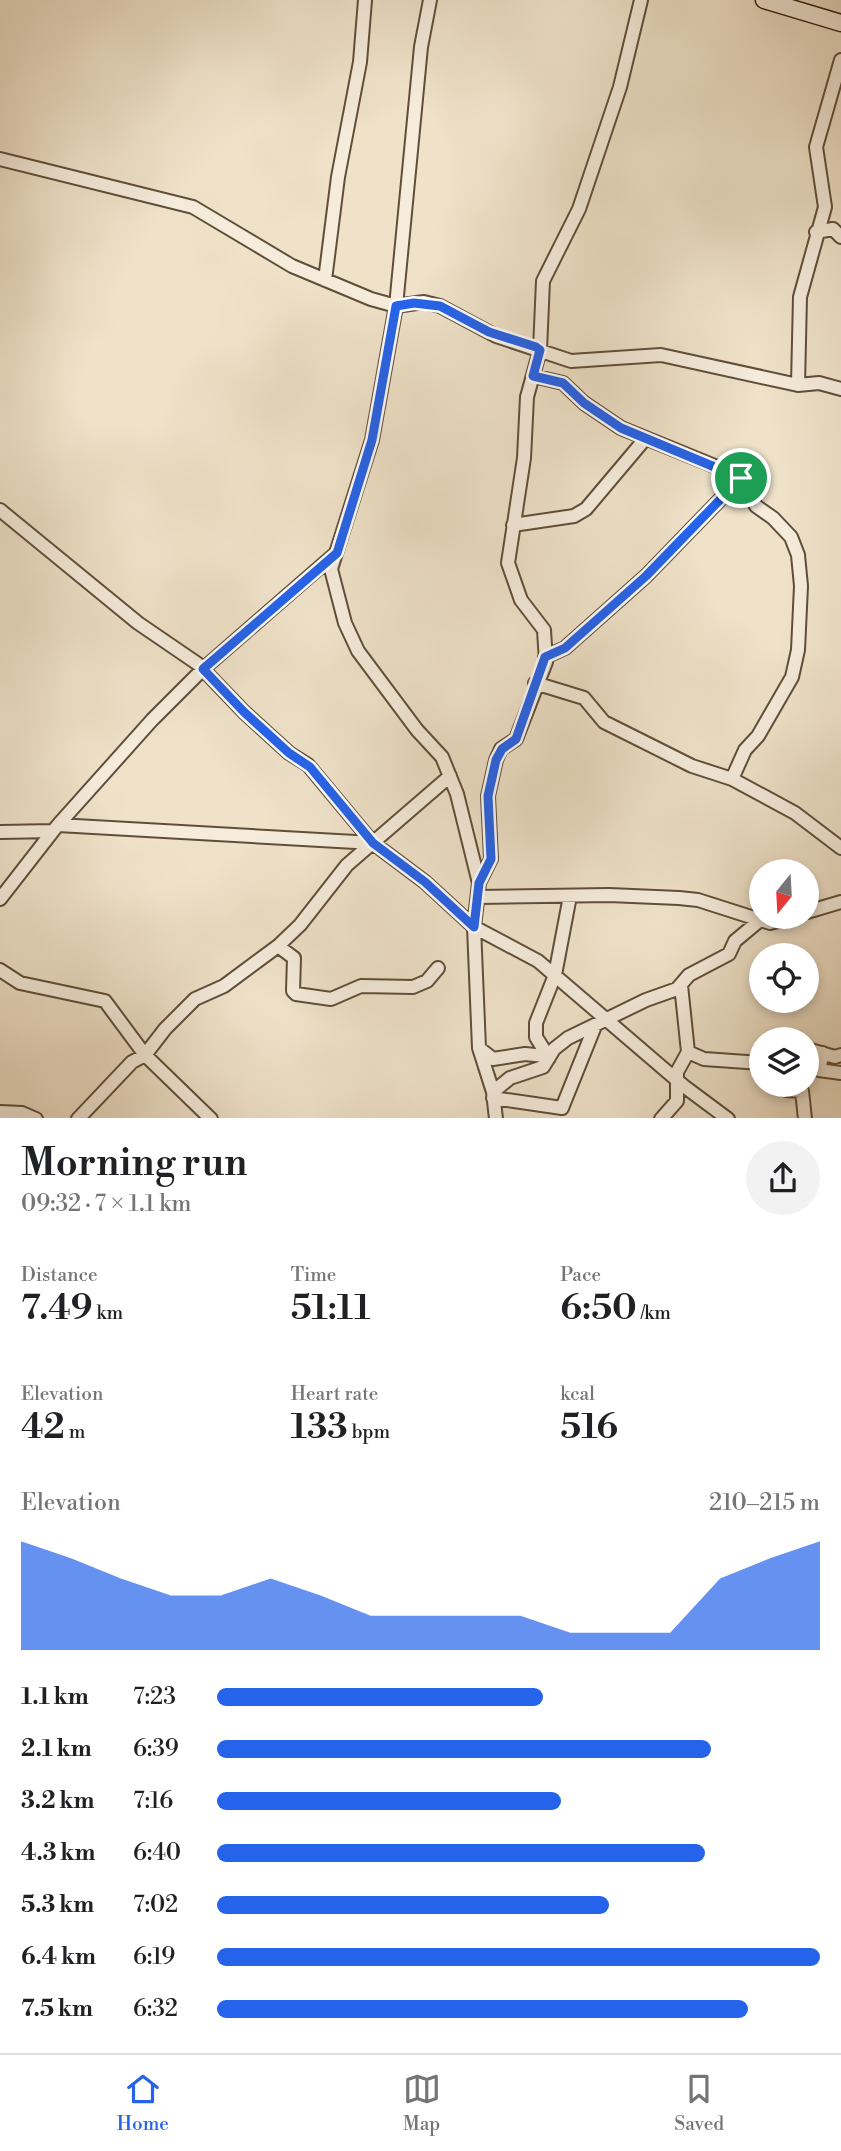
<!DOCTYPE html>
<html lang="en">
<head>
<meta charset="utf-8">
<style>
	:root { --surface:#fff; --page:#f2f2f2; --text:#202124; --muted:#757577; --line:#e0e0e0; --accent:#2563eb }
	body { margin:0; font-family:"Libre Bodoni",serif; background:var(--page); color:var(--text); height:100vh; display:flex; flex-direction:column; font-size:26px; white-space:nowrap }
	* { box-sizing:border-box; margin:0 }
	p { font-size:23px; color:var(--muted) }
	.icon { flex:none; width:38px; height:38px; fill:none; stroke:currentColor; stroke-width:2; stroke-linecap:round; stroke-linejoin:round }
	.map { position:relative; height:1118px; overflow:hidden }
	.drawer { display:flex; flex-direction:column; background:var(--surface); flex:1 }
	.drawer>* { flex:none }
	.needle { width:46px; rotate:198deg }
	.tools { position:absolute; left:749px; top:859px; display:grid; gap:14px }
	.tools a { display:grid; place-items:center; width:70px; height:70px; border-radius:50%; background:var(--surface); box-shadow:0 4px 10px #0003; font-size:35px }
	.pin { position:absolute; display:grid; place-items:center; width:60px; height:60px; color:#fff; margin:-30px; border:4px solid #fff; border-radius:50%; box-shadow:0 2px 7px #0007 }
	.round { display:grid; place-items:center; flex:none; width:74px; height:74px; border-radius:37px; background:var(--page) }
	.summary { display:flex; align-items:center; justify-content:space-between; height:119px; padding:0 21px }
	h1 { font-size:38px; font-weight:600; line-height:52px }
	.figures { display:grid; grid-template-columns:repeat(3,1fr); gap:10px; height:119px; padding:7px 21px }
	.figures div { display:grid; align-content:center }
	.figures b { font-size:35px; font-weight:600 }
	.figures small { font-size:19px; font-weight:400 }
	.figures p { font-size:19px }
	.chart { height:196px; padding:14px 21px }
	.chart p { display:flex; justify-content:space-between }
	.chart svg { width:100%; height:126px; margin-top:7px; fill:var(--accent); opacity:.7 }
	ul { padding:0 21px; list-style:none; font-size:23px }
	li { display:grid; grid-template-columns:112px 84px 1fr; align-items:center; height:52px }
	li i { height:18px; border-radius:9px; background:var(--accent) }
	.tab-bar { display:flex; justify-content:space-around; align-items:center; height:98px; border-top:2px solid var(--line); background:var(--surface); font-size:19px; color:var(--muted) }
	.tab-bar a { display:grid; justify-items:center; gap:4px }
	.tab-bar .active { color:var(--accent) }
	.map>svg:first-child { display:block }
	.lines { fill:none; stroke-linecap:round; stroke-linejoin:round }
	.street-casing { stroke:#604e3a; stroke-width:16 }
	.secondary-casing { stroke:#311c0b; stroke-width:19 }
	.street { stroke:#f5ecdc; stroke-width:12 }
	.secondary { stroke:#f5ecdc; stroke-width:16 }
	.route-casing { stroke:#fff; stroke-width:14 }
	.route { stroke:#2563eb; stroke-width:9 }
</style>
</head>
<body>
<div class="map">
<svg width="841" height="1119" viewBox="0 0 841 1119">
	<rect width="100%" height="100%" fill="#efe2c9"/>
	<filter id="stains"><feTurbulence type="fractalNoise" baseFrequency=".00286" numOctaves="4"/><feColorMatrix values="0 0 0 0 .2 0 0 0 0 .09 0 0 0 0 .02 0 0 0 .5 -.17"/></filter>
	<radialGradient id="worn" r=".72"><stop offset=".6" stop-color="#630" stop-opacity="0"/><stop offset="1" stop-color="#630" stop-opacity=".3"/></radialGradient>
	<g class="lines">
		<defs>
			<path id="street" d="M430,0L421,47L396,306L372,440L331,569L345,623L358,651L417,730L442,757L457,794L479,883L474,927L479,1048L493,1092L496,1119
				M0,159L193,207L292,266L371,299L396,306L424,302L440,306L496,336L571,361L661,355L798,385L819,383L841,389
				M816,232L833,229L841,237
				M325,280L338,177L360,62L365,0
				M533,376L563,383L584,403L621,428L734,474L741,478L756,506L773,518L791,537L798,555L801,586L798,650L792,677L758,736L745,750L732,779
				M798,385L800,297L825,207L816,147L841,60
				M0,510L138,623L198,664L244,712L289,753L308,765L373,843L425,882L474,927L538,961L685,1087L728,1119
				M513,525L574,516L586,509L645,439
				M545,657L565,648L646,576L741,478
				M535,683L584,698L604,722L692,766L732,779L795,813L841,848
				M58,825L152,720L203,669L335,554
				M0,832L53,831L58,825L373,843
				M479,883L491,859L488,796L496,760L501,749L516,739L546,662L544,630L521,600L508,563L524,458L527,397L540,350L543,281L579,209L620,87L641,0
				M479,897L609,895L679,898L698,900L770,923L796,917
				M0,899L53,831
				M807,912L841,902
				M278,946L294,958L293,991L296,994L331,999L361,986L413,987L427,981L438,968
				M0,970L20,983L105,1001L145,1055L211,1119
				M681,985L688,1052
				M479,1048L493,1059L525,1054L545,1056
				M807,1049L835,1057L841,1055
				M823,1053L819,1070L841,1073
				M549,1058L536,1037V1023L555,975L570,896
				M780,1085L786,1090L802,1091L805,1119
				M493,1092L510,1078L543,1067L554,1049L568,1038L646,1000L677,989L689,975L729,954L735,941L759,921
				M493,1098L562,1108L595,1026
				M0,1112L22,1113L36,1119
				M78,1119L132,1062L145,1055L165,1029L195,999L224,986L278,946L300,925L347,865L450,776
				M661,1119L677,1101V1072L688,1052L704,1059L761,1063"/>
			<path id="secondary" d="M764,0L841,23"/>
		</defs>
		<use href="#street" class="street-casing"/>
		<use href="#secondary" class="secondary-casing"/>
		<use href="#street" class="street"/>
		<use href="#secondary" class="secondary"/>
	</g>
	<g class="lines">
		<defs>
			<path id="route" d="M414,303L440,306L489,332L536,347L540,350L533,376L563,383L584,403L621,428L741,478L646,576L565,648L545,657L516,739L502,749L496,760L488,796L491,859L479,883L474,927L425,882L373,843L310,767L289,753L244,712L203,669L337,553L372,440L396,306Z"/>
		</defs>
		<use href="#route" class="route-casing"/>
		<use href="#route" class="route"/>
	</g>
	<rect width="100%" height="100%" filter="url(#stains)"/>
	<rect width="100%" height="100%" fill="url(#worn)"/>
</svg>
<div class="tools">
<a><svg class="needle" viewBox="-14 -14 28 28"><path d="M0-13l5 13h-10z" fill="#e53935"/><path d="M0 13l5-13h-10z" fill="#757577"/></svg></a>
<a><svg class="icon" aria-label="locate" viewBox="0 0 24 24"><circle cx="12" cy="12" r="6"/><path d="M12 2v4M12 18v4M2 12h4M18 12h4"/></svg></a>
<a><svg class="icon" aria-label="layers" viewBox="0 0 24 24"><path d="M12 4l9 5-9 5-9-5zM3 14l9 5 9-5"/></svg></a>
</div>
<div class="pin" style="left:741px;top:478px;background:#1e9e55"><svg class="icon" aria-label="arrive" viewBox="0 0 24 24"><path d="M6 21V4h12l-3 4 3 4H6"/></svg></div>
</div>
<section class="drawer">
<div class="summary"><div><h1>Morning run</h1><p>09:32 · 7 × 1.1 km</p></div><a class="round"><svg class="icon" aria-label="share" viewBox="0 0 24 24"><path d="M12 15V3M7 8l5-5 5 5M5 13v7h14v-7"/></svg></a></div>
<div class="figures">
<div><p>Distance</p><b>7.49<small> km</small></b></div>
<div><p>Time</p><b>51:11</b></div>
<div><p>Pace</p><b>6:50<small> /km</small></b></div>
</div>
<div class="figures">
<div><p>Elevation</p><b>42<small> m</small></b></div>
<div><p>Heart rate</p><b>133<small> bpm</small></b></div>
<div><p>kcal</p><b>516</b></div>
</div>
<div class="chart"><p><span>Elevation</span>210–215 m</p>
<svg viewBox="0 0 160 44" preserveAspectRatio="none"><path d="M0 44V6L10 12L20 19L30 25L40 25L50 19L60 25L70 32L80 32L90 32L100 32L110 38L120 38L130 38L140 19L150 12L160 6V44z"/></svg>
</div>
<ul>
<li><b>1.1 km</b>7:23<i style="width:54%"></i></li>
<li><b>2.1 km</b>6:39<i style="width:82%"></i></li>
<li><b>3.2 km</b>7:16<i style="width:57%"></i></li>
<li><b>4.3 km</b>6:40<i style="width:81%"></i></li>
<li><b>5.3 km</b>7:02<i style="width:65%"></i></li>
<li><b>6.4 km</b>6:19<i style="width:100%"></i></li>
<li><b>7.5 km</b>6:32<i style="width:88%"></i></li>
</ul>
</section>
<nav class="tab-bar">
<a class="active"><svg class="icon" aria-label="home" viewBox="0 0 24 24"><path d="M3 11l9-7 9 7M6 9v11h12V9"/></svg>Home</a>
<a><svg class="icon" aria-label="map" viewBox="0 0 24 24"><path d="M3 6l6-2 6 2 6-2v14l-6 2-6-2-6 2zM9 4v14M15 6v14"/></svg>Map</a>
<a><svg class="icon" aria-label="saved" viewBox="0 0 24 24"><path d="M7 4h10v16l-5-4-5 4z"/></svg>Saved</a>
</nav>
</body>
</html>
